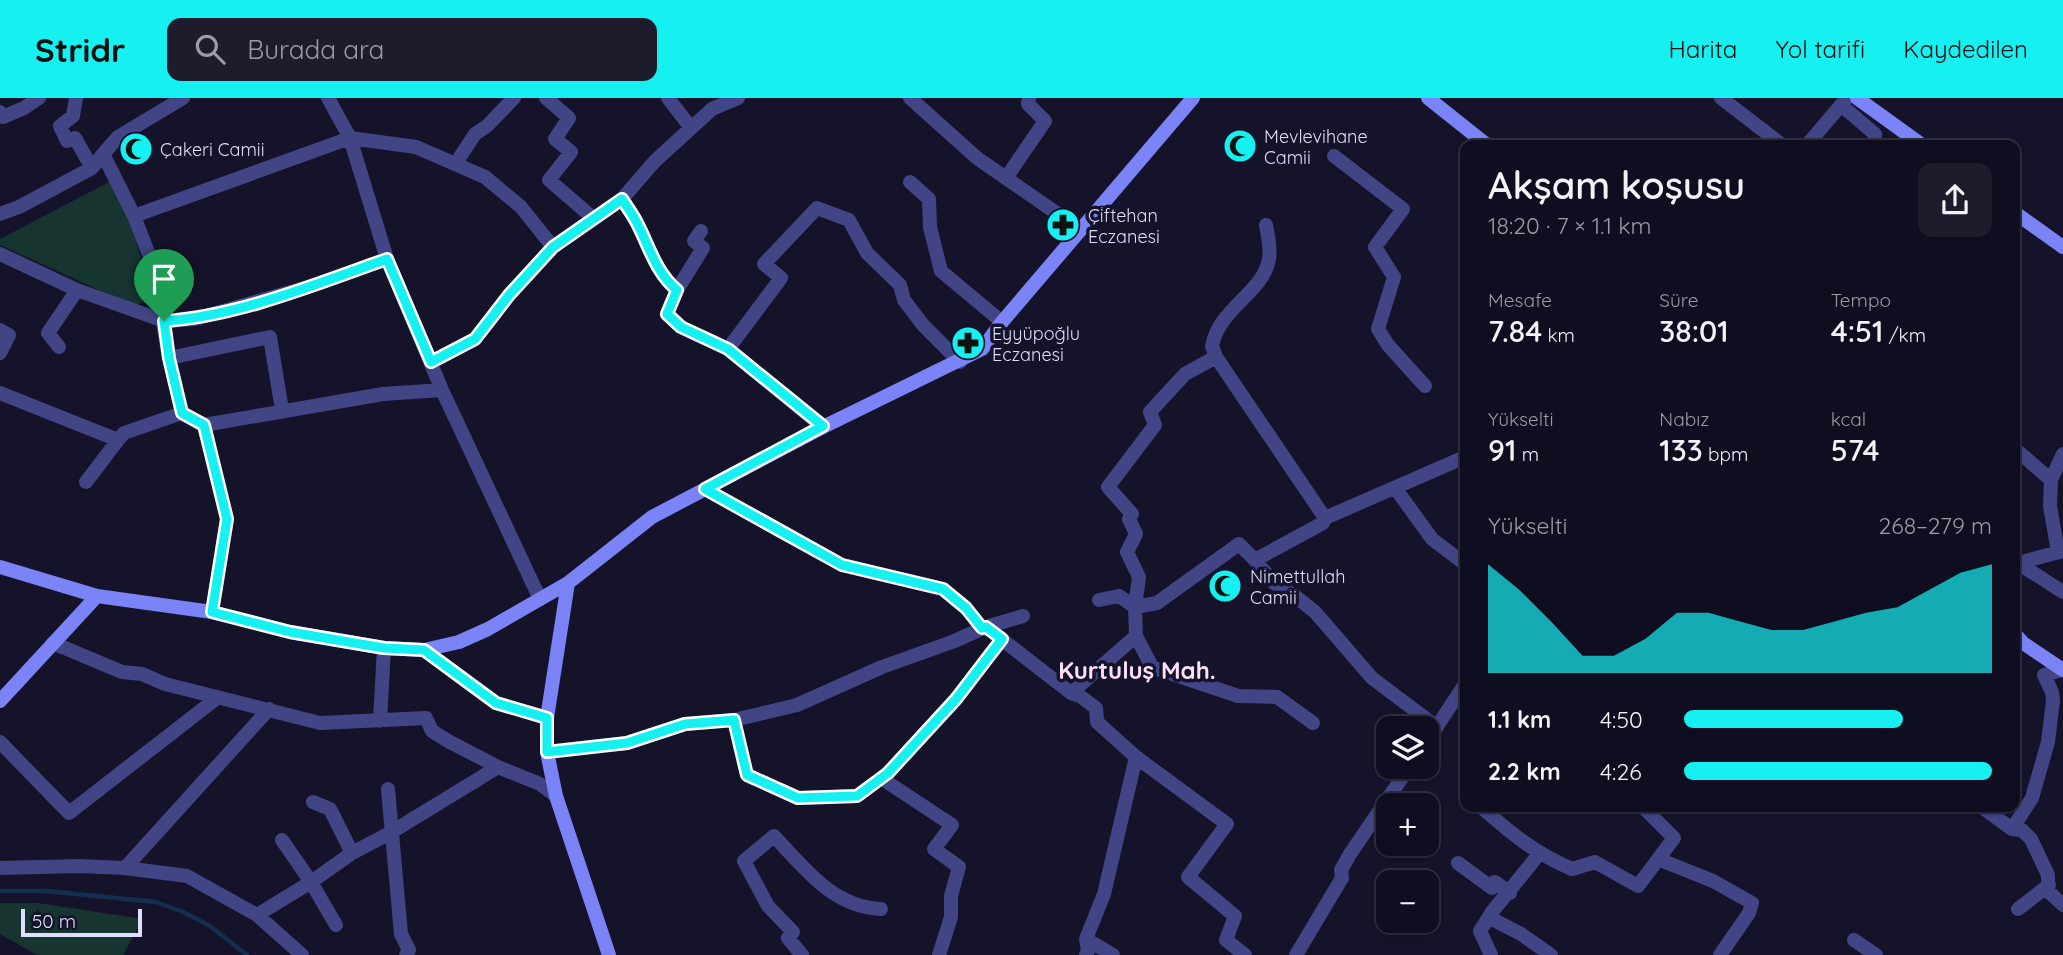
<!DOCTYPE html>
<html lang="tr">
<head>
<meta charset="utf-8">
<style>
	:root { --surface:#0f0e20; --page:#1d1c2d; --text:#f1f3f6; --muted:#9b9ca5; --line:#2f2e3e; --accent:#17f0f0 }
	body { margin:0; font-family:Quicksand,sans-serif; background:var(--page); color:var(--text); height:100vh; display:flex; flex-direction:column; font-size:26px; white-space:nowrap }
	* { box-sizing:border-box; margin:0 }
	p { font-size:23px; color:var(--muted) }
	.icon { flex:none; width:38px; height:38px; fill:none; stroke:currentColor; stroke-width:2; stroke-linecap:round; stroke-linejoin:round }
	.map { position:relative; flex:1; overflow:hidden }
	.sheet { position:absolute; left:1460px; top:42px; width:560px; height:672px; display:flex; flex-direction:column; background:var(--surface); border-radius:14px; box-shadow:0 2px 5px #0004,0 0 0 2px var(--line) }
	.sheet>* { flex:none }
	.tools { position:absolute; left:1376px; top:618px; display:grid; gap:14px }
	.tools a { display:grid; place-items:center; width:63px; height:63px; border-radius:14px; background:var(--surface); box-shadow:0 2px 5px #0004,0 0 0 2px var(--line); font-size:35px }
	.scale { position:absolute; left:21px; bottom:18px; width:121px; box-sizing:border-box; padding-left:7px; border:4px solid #dedefd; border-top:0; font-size:19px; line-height:24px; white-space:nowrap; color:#dedefd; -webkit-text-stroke:5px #14132a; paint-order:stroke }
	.pin { position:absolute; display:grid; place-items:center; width:60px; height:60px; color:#fff; margin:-72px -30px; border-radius:50% 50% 50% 0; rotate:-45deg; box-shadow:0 0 7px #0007 }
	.pin .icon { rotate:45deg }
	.round { display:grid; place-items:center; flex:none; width:74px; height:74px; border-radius:14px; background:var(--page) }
	.head { display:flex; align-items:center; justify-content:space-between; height:119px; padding:0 28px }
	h1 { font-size:38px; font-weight:600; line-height:52px }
	.figures { display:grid; grid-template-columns:repeat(3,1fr); gap:10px; height:119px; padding:7px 28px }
	.figures div { display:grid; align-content:center }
	.figures b { font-size:30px; font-weight:600 }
	.figures small { font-size:19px; font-weight:400 }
	.figures p { font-size:19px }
	.chart { height:196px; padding:14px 28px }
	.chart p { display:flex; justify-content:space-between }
	.chart svg { width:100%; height:126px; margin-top:7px; fill:var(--accent); opacity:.7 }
	ul { padding:0 28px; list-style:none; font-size:23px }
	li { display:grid; grid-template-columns:112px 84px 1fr; align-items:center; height:52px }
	li i { height:18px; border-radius:9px; background:var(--accent) }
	header { display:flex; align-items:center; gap:42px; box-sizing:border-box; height:98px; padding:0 35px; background:var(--accent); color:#111 }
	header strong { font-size:33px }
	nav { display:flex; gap:38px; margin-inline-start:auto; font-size:24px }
	.search { width:490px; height:63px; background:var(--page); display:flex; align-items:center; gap:18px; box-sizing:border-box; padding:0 24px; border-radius:14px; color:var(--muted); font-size:26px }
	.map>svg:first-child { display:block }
	.green { fill:#163430 }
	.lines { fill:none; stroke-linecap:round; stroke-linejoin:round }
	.stream { stroke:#132f4e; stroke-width:4.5 }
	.street { stroke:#414586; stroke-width:14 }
	.secondary { stroke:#7b84f7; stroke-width:14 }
	.route-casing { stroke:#fff; stroke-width:14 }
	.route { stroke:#17f0f0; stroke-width:9 }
	.labels { text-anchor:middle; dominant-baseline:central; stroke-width:7; stroke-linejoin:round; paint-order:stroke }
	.poi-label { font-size:18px; fill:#dedefd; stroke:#14132a; text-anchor:start }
	.district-label { font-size:24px; font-weight:bold; fill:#fde0f5; stroke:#14132a }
</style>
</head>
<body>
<header>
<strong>Stridr</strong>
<div class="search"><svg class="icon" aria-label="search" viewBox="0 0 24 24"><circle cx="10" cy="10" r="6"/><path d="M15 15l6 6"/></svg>Burada ara</div>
<nav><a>Harita</a><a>Yol tarifi</a><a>Kaydedilen</a></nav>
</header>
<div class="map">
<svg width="2063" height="857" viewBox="0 0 2063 857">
	<rect width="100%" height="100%" fill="#14132a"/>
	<path class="green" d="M113,82L130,123L152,200L134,208L0,147V141Z
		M0,805H38L143,821L123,857H37L0,836Z"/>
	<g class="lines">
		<path class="stream" d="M0,793H46L156,804L183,814L210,828L247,857"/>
		<path class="street" d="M76,0L73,18L60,28L67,43L75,40L92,70
			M328,0L350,40L387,161L442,292L540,501
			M546,0L569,20L555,41L571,54L549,82L593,120
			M668,0L691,30
			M910,0L977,60L1081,132
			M1721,0L1782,47
			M1841,7L1875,36L1874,47
			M0,14L3,19L24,10L39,0
			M1807,47L1847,0
			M1334,58L1403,111L1375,149L1394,179L1378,231L1388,247L1425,288
			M456,65L475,36L487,28L514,0
			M1006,80L1045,23L1028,6L1029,0
			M910,84L929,101L930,129L941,173L1002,224
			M622,101C627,109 633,117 637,125C649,148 656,175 677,192L667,216L681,229L728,251
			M0,116L19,109L92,70L103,56
			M134,118L350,40L416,49L485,79L521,109L553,149
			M1266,127C1268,139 1271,149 1269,161C1264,194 1219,210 1212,248L1216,259L1325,420
			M0,156L77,192L164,223L195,221L305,190L387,161
			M677,192L703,150L694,143L701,133
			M0,232L9,237L0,255
			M59,249L48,235L77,192
			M1216,259L1185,276L1150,314L1155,327L1108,389L1132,416L1129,421L1136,436L1127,454L1139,479L1135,509L1136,538L1152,569L1238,598L1277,599L1313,625
			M169,260L270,239L282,312
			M431,264L475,241L509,197L553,149L622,101L655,63L712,11L738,0
			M0,295L118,342L124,335L182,315L204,327L383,296L442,292
			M182,315L169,260L153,167L134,118L103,56L118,39L183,0
			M204,327L227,421L212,514
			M823,329L728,251L781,180L764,166L817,110L849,122L867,155L900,187L904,202L923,227L960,264
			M2014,350L2051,382L2050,408L2058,454
			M2051,382L2063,356
			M86,384L118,342
			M705,391L842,467L943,491L966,510L982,530
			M1396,391L1432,441L1465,466
			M1255,462L1274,485L1295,498L1315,514L1372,580L1437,629
			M2018,465L2063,453
			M2014,467L2018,465L2063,494
			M1099,502L1119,498L1135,509L1157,505L1239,446L1255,462L1323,425L1325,420L1465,359
			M986,529L1023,518
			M53,545L122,574L142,576L165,586L320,625L426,620L432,633L448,643L498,669L540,686L556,698
			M424,552L496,605L547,620
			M1071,595L1136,538
			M734,622L747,677L798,700L857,698L888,675L956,601L1002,541
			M380,623L384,550
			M0,644L69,715L217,600
			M1426,645L1465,586
			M547,654L627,645L685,626L734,622L797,607L882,569L952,544L986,529L1071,595L1080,598L1096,610L1097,624L1136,659L1227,726L1188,779L1235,818L1226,842L1245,857
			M881,680L952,727L934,751L959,769L951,798V819L939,857
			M388,691L401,836L409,852L406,857
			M313,704L330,711L352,755
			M1481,709C1512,736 1533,754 1572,771L1595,764L1638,788L1674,740L1643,709
			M1982,709L2012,731L2022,732L2031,741L2048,777V793L2063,807
			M2012,731L2032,700L2048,644L2053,603L2052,594L2044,577L2062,572
			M282,742L311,784L336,827
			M1658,761L1713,783L1752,805L1749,815L1720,857
			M1458,765L1492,790L1495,784L1510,795
			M0,770L79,768L125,770L187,778L257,817L302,857
			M125,770L269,611
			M2018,811L2049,787
			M257,817L311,784L352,755L390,735L498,669
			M1490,820L1521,836L1551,857
			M1086,841L1113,857
			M1854,842L1876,857
			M802,857L788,840L793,834L768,808L744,763L774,738C805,771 833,809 881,811
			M1086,857L1088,853L1086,841L1104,796L1136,659
			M1296,857L1342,780L1341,772L1350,756L1410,668
			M1491,857L1480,833L1492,814L1539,756"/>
		<path class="secondary" d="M1428,0L1487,47
			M1857,0L1922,47
			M2014,114L2063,149
			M0,469L97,498
			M568,485L547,620V654L556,698L609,857
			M2014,535L2023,545L2063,572
			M0,603L97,498L212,514L290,534L384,550L424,552L459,544L488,531L568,485L652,419L823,329L982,251L1002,224L1193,0"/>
	</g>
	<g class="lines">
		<defs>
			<path id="route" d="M622,101C627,109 633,117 637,125C649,148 656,175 677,192L667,216L681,229L728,251L823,328L705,391L842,467L943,491L966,510L982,530L986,529L1002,541L956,601L888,675L857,698L798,700L747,677L734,622L685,626L627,645L547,654V620L496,605L424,552L384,550L290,534L212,514L227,421L204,327L182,315L169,260L164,223C236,219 319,185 387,161L431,264L475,241L509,197L553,149Z"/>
		</defs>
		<use href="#route" class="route-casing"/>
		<use href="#route" class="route"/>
	</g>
	<defs>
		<symbol id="mosque-disc" viewBox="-11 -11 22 22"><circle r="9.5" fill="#17f0f0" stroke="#14132a"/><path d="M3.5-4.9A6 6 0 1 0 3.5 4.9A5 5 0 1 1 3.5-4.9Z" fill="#111"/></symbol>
		<symbol id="pharmacy-disc" viewBox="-11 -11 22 22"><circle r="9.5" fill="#17f0f0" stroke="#14132a"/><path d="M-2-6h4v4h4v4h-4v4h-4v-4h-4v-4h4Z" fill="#111"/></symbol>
	</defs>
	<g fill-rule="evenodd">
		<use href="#mosque-disc" x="1221" y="29" width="38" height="38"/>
		<use href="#mosque-disc" x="117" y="32" width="38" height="38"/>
		<use href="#pharmacy-disc" x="1044" y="108" width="38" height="38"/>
		<use href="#pharmacy-disc" x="949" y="226" width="38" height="38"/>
		<use href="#mosque-disc" x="1206" y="469" width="38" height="38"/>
	</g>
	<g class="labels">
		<g class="poi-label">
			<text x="1264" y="38">Mevlevihane<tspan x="1264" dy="21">Camii</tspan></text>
			<text x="160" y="51">Çakeri Camii</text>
			<text x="1088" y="117">Çiftehan<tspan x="1088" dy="21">Eczanesi</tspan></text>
			<text x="992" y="235">Eyyüpoğlu<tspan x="992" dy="21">Eczanesi</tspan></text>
			<text x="1250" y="478">Nimettullah<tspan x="1250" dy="21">Camii</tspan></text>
		</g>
		<g class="district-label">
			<text x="1137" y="572">Kurtuluş Mah.</text>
		</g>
	</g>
</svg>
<div class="tools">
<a><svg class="icon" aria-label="layers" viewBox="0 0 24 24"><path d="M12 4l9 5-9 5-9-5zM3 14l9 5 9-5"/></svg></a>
<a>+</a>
<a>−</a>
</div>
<div class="scale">50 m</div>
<div class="pin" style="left:164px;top:223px;background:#1e9e55"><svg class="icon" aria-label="arrive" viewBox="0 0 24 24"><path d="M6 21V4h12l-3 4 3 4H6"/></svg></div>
<section class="sheet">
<div class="head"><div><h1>Akşam koşusu</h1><p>18:20 · 7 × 1.1 km</p></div><a class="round"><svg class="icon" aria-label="share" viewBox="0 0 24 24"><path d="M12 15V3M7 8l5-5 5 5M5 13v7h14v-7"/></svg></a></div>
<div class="figures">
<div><p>Mesafe</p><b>7.84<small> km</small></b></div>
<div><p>Süre</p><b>38:01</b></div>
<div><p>Tempo</p><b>4:51<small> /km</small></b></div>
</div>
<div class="figures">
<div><p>Yükselti</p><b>91<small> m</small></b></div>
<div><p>Nabız</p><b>133<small> bpm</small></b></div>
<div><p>kcal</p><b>574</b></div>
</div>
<div class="chart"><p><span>Yükselti</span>268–279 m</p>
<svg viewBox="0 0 160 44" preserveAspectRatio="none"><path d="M0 44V6L10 15L20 26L30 38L40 38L50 32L60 23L70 23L80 26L90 29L100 29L110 26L120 23L130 21L140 15L150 9L160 6V44z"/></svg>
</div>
<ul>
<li><b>1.1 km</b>4:50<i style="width:71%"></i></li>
<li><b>2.2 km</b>4:26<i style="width:100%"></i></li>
</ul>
</section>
</div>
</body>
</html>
